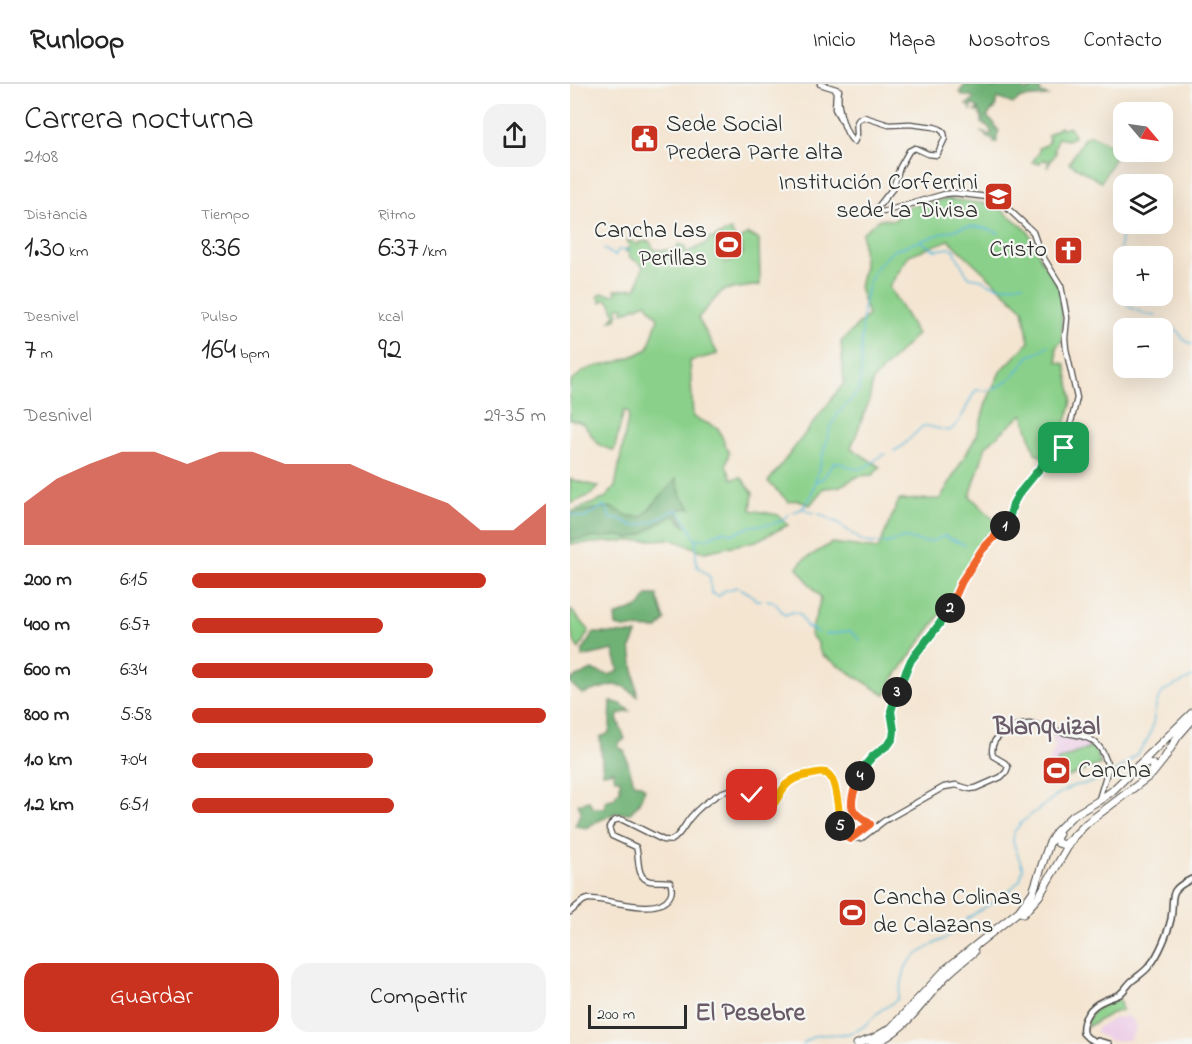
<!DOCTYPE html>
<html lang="es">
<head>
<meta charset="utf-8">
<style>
	:root { --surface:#fff; --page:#f2f2f2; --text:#222; --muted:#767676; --line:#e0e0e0; --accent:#c8321e }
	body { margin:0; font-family:"Indie Flower",sans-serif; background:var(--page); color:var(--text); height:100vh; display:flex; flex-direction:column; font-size:22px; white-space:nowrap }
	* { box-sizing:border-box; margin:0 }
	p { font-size:20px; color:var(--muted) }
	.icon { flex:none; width:33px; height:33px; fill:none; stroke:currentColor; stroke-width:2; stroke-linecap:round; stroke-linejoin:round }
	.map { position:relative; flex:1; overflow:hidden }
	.panel { display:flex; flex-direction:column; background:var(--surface); width:570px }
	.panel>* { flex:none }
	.needle { width:39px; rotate:119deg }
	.controls { position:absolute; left:543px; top:18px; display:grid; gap:12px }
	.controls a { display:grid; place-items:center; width:60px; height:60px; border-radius:12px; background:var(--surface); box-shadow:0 6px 24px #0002; font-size:30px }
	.scale { position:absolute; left:18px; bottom:15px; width:99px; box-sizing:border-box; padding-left:6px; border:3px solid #2b2b2b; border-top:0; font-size:16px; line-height:21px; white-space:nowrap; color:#2b2b2b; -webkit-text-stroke:4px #f6f6f2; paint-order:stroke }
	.pin { position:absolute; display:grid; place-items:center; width:51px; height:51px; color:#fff; margin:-26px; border-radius:12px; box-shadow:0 3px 9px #0006 }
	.km { position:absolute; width:30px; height:30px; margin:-15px; border-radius:50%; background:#222; color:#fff; font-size:16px; line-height:30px; text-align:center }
	.round { display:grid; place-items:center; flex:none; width:63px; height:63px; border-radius:18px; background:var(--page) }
	.summary { display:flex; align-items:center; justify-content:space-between; height:102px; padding:0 24px }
	h1 { font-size:33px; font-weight:600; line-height:45px }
	.figures { display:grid; grid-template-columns:repeat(3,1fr); gap:9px; height:102px; padding:6px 24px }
	.figures div { display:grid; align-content:center }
	.figures b { font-size:30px; font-weight:600 }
	.figures small { font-size:16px; font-weight:400 }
	.figures p { font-size:16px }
	.chart { height:168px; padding:12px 24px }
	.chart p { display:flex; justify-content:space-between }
	.chart svg { width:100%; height:108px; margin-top:6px; fill:var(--accent); opacity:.7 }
	.button { display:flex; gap:12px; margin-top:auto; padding:12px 24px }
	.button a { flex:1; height:69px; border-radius:18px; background:var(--accent); color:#fff; font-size:24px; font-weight:600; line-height:69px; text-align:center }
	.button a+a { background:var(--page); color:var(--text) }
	ul { padding:0 24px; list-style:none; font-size:20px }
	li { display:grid; grid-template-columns:96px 72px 1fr; align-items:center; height:45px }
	li i { height:15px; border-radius:8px; background:var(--accent) }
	header { display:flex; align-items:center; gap:36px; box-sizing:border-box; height:84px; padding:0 30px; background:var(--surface); border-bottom:2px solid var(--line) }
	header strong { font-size:28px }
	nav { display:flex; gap:33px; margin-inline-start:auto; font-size:21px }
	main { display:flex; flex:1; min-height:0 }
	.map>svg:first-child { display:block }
	.built { fill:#edd0e8 }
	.green { fill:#8ad08a; stroke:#5a7e5a; stroke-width:1.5 }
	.forest { fill:#6fb276; stroke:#4d6e50; stroke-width:1.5 }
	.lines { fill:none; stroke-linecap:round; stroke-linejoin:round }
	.stream { stroke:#5db9db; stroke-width:1.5 }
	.tertiary-casing { stroke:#494744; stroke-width:7 }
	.secondary-casing { stroke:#494744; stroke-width:8 }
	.trunk-casing { stroke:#494744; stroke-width:9 }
	.tertiary { stroke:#fff; stroke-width:4.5 }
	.secondary { stroke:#fff; stroke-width:5 }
	.trunk { stroke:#fff; stroke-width:7 }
	.split-1-casing { stroke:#fff; stroke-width:12 }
	.split-2-casing { stroke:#fff; stroke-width:12 }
	.split-3-casing { stroke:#fff; stroke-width:12 }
	.split-4-casing { stroke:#fff; stroke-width:12 }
	.split-5-casing { stroke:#fff; stroke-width:12 }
	.split-6-casing { stroke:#fff; stroke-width:12 }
	.split-7-casing { stroke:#fff; stroke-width:12 }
	.split-1 { stroke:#22a559; stroke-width:8 }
	.split-2 { stroke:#f0652b; stroke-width:8 }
	.split-3 { stroke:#22a559; stroke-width:8 }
	.split-4 { stroke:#22a559; stroke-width:8 }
	.split-5 { stroke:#f0652b; stroke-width:8 }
	.split-6 { stroke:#f5b400; stroke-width:8 }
	.split-7 { stroke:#f5b400; stroke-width:8 }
	.labels { text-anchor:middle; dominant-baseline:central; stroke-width:4.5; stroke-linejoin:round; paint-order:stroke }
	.poi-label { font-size:24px; fill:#2b2b2b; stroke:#f6f6f2; text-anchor:start }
	.neighbourhood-label { font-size:26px; font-weight:bold; fill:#6a5b68; stroke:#f6f6f2 }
</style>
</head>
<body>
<header>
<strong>Runloop</strong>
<nav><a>Inicio</a><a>Mapa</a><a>Nosotros</a><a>Contacto</a></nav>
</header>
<main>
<section class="panel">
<div class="summary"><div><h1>Carrera nocturna</h1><p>21:08</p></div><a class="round"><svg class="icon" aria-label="share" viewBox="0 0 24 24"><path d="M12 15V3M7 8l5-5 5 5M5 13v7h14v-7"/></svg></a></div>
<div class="figures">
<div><p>Distancia</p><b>1.30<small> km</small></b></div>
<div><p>Tiempo</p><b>8:36</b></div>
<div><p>Ritmo</p><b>6:37<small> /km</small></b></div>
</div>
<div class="figures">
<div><p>Desnivel</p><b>7<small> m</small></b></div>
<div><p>Pulso</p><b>164<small> bpm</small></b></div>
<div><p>kcal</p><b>92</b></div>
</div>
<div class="chart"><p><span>Desnivel</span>29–35 m</p>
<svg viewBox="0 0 160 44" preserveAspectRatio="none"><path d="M0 44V27L10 17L20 11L30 6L40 6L50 11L60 6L70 6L80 11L90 11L100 11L110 17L120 22L130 27L140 38L150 38L160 27V44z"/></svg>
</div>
<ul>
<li><b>200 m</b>6:15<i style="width:83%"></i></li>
<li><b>400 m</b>6:57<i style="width:54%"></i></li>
<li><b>600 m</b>6:34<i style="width:68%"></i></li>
<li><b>800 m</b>5:58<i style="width:100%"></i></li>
<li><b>1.0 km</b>7:04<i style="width:51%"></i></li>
<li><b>1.2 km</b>6:51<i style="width:57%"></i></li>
</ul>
<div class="button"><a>Guardar</a><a>Compartir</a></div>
</section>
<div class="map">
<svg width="622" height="960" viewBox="0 0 622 960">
	<rect width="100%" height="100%" fill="#f6f6f2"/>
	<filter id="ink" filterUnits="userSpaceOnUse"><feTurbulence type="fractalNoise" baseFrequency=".0167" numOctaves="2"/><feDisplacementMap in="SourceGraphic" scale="12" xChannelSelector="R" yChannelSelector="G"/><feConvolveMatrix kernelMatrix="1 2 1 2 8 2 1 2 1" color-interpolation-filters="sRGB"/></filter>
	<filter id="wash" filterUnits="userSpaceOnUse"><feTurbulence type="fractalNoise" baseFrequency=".008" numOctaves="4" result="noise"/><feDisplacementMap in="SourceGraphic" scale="24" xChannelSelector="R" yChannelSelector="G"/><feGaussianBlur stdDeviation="1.35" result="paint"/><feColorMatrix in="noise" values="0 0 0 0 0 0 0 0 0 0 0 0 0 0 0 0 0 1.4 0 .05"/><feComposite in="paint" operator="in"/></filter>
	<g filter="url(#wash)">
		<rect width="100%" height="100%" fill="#f4e5d1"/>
		<path class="built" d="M482,649L511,653L518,656L523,660L533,676L532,679L494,695H486L479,678L485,663Z
			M554,932L558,933L563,936L566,944L559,956L541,957L526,949L527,944L543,935Z"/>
		<path class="green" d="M490,43L493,45L499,43L502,46L504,53L497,56L488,54L484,67L486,68L483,74H482L477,84L479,77L477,76L475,77L473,75L469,80L462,78L469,69V64L476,61L478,58L479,59L478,56H479V53L477,52Z
			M521,51L549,66L531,98L499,79L514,54Z
			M377,115L413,119L428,123L457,146L464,158L470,174L489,204L492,229V257L486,263L487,278L495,280L502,313L501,322L488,360L475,374L465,369L453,330L416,362L400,412L428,440L417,451L372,528L319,601L315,611L252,571L248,564V559L240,551L251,514L227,484L233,476L262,459L308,465L329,416L370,415L407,351L416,319L430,288L459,258L453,225L379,156L339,171L319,203L347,250L303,296L299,317L281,364L310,383L303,391L289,392L268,403L254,404L240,421L227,416L219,418L198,398L274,299L271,258L298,231L289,203L294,182L292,149L310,135L325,136L336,123Z
			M161,146L172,169L162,173L152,169L145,153Z
			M178,150L189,156L190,201L153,206L128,234L148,270L120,277L123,333L148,344L159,369L156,381L162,395L171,393L183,409L181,426L208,431L218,441L186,457L135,468L101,455L0,460V428L34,415L45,403L59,329L54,326L44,367C40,365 34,364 30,361C17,351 20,337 0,336V299C18,280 24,284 47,278C58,275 68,270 78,265L88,234L76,219L53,229L54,223H48V231L45,232L47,234L40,237L42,234L45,231L41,219L36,215L31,218L28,212L32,209L44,211L46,209L45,206L67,204L73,181L59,173V169L56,168V165L60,163L56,154L59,157L64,158L67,161L69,160V158L79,157L83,163L84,166H105L109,160L115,163L116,169L137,159L139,154H144L156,179L173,170L170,156Z
			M0,395L29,403L22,410L3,419L0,418Z
			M0,525L19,546L9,565C0,555 0,539 0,525Z
			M523,662L531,680L494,695L493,692L486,695L481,683L488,680L487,677Z
			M549,915L552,926L540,930L517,943C519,924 533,920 549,915Z"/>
		<path class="forest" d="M395,0H420L422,4L437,0H450L456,7L460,6L458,1L471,0L470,8L478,12L451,14L443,20L427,14L425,25L422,26L417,33L425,40V42L429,47L427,51V58L424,59V55L417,54L415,50L410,48L416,49L418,51L422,50L418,42L412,40V32L410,31L411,29L405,27L409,25L402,20L401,26L399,22L396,21L404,15L402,12H393L390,8Z
			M106,395L111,412L121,424L104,426L110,430L116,444L105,431L86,441L71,451L60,454L48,452L0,456V431L12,427L40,423L59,432L72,433Z
			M77,511H87L95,536L88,545L53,544L46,542L45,532L71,522Z
			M23,549L67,550L60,566L62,571L67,612L53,602L42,601L12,610L0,599V596L22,586L39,591L49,587L43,566L12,573V568Z
			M41,617L51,620L60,627L49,630L47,634L55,655L49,659V664L54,666L64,699L70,700L75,705L68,721L60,729H45L22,740L18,744L5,742L11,727L8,720L19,717L23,724H35V717L45,714L46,710L50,707V695H45L43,687L33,689L30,653L38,650L40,645Z"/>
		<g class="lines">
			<path class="stream" d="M554,132C549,155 549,180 554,203
				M352,158L365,166L381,164L385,166L386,171L397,191L400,193L412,195L417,199L431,203L453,200
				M34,165L45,172L48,166H60
				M555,212L559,223L578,231L586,232
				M606,245L614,256L622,260
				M324,367L331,363L353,342H357L379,347C393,338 396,320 406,306C431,310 447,289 460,271L466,270L478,261
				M245,398L253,394L265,378C274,378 280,386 289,385C300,384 306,372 316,370
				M234,424L237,427L244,429
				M223,428L232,425L241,412L261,342L268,329L282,315L289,306L291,286V271L293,225L298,201L304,188L309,180L324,166L376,148C383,147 389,144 395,143C406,141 419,145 429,149
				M0,430L14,434L34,422L38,426L40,435H50L63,442L74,440L84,437L107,425C117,435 119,444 126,455L138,454L153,447L164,450L181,442L201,440L211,437L219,430
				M249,430L268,439L292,457L302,459H317L334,454L354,458L363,457L374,452L395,461
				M126,455V477L127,482L140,493L141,509L149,512L154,507L167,503L179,509L186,516H191
				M197,516L204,518L215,531L223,528L230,530L236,542L249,549
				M255,550C263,551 271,547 280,547L290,556
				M538,691C557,683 577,663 582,644C585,632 584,618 593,608C598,603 615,598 622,593
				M233,960C249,943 267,956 286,947C296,943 303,933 311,926C316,923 322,920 327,916L336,882L344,873L362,861L376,854L398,834L437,809L450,796L453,785L443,758L444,748L452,738L487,711L503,702L520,699L534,693"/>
		</g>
	</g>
	<g filter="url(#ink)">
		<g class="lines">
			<defs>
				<path id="tertiary" d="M250,0L269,6C266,20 274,49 284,58C285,56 287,52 287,50C287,42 284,36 294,33L319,41L340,40L364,43L370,45L374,49L375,54L367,71L358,70L345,64L339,67L330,83L323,104L308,123V127L313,128L375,110L384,109L418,113L433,120L463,148L470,168L491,202L497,234L495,254L496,265L507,314L495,362L492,366L476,377L448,411L443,420L437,440L412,466L392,497L375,531L339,580L322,623L321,634L324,646L323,654L319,660L306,669L297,679L288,695L282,716V723L284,728L306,744
					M266,8L265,25L271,36
					M280,755L300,740
					M0,828L13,817L18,815C39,814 87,834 100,812C103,807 102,803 100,798C94,797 87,798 80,797C65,794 70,773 66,763L42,752L39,744C42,737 46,734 53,736L93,756C97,756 99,757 102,756C110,752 115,740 120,734C127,725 139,716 149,710C177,694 191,729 203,721C211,716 212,704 219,698C224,693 247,687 254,689C260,690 262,694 264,698L272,749L280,755L292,754L314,737L374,703L386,701L400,705L406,704L431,693L436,688L438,683L435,679L423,672C417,652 444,640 460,640C469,641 478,645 487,647C498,650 513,650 523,657C531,662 537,675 538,685L529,715"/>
				<path id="secondary" d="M527,957L539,960
					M530,960L518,954L513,949C511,935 521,922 533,917C539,914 545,913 550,910C555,906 558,900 563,896C569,891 575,888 580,881C589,871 598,848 601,835C605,812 596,807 622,795"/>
				<path id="trunk" d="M571,682L576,678L582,680L583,685L579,690
					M489,750L486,754L488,759L494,761L500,756
					M453,830L469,812L504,752L517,739L582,690L594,675L608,652L622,636
					M287,960L304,954L321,944L377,884L449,827L463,808L479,760L486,748L501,733L528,717L541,708L622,629
					M302,960C334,949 353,917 375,893C384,884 394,876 404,868"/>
			</defs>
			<use href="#tertiary" class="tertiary-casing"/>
			<use href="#secondary" class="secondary-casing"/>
			<use href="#trunk" class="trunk-casing"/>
			<use href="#tertiary" class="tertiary"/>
			<use href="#secondary" class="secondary"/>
			<use href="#trunk" class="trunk"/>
		</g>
	</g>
	<g class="lines" filter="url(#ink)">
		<defs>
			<path id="split-1" d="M435,442L439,435L443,420L448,411L474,379L494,364"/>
			<path id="split-2" d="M380,524L392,497L412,466L435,442"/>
			<path id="split-3" d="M327,608L341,576L368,542L380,524"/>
			<path id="split-4" d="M290,692L297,679L303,672L319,660L323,654L324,646L321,627L327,608"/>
			<path id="split-5" d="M270,742L274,752L280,755L300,740C295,736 287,732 284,727C278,718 286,701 290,692"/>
			<path id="split-6" d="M216,701C224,693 232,692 242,690C246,689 252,688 256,689C267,693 269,731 270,742"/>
			<path id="split-7" d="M182,711C207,733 201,719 216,701"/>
		</defs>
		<use href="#split-1" class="split-1-casing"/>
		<use href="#split-2" class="split-2-casing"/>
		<use href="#split-3" class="split-3-casing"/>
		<use href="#split-4" class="split-4-casing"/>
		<use href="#split-5" class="split-5-casing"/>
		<use href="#split-6" class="split-6-casing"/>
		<use href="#split-7" class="split-7-casing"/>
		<use href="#split-1" class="split-1"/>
		<use href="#split-2" class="split-2"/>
		<use href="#split-3" class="split-3"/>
		<use href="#split-4" class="split-4"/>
		<use href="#split-5" class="split-5"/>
		<use href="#split-6" class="split-6"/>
		<use href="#split-7" class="split-7"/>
	</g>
	<defs>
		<symbol id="civic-square" viewBox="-11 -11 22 22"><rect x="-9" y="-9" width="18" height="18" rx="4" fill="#c8321e" stroke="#f6f6f2"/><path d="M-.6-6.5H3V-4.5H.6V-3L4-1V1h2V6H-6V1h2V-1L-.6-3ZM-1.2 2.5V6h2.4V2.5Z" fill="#fff"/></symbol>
		<symbol id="university-square" viewBox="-11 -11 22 22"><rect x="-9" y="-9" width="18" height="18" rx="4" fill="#c8321e" stroke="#f6f6f2"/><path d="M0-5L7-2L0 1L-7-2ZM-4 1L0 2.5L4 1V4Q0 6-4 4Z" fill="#fff"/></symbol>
		<symbol id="stadium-square" viewBox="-11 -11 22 22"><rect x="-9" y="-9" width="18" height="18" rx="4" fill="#c8321e" stroke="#f6f6f2"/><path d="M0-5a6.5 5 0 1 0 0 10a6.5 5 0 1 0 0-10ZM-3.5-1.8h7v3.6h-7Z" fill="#fff"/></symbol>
		<symbol id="church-square" viewBox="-11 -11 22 22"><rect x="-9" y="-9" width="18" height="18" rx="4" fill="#c8321e" stroke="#f6f6f2"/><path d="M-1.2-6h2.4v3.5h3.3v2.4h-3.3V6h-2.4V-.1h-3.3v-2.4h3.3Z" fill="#fff"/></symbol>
	</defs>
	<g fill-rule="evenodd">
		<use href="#civic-square" x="58" y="38" width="33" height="33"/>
		<use href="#university-square" x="412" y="96" width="33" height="33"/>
		<use href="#stadium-square" x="142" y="144" width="33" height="33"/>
		<use href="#church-square" x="482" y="150" width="33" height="33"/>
		<use href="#stadium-square" x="470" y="670" width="33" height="33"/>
		<use href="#stadium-square" x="266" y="812" width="33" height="33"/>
	</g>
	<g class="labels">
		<g class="poi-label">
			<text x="96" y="41">Sede Social<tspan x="96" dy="28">Predera Parte alta</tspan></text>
			<text x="408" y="99" text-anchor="end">Institución Corferrini<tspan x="408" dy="28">sede La Divisa</tspan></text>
			<text x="137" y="147" text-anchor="end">Cancha Las<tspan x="137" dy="28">Perillas</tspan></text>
			<text x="477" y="166" text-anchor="end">Cristo</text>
			<text x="508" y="687">Cancha</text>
			<text x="303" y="814">Cancha Colinas<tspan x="303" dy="28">de Calazans</tspan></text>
		</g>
		<g class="neighbourhood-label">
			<text x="477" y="644">Blanquizal</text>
			<text x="180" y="930">El Pesebre</text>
		</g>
	</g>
</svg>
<div class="controls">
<a><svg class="needle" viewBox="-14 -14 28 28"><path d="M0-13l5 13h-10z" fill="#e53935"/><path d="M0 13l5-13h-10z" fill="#767676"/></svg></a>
<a><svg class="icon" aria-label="layers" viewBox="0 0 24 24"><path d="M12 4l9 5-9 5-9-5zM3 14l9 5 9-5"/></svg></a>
<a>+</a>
<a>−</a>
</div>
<div class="scale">200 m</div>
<div class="pin" style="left:494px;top:364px;background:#1e9e55"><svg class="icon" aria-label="arrive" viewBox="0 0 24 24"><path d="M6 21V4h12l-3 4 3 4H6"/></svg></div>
<div class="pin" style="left:182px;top:711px;background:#d93025"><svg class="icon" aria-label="check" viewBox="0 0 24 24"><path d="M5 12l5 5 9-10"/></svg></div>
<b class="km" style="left:435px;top:442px">1</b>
<b class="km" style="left:380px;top:524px">2</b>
<b class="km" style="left:327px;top:608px">3</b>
<b class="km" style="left:290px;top:692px">4</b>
<b class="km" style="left:270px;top:742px">5</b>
</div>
</main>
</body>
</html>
